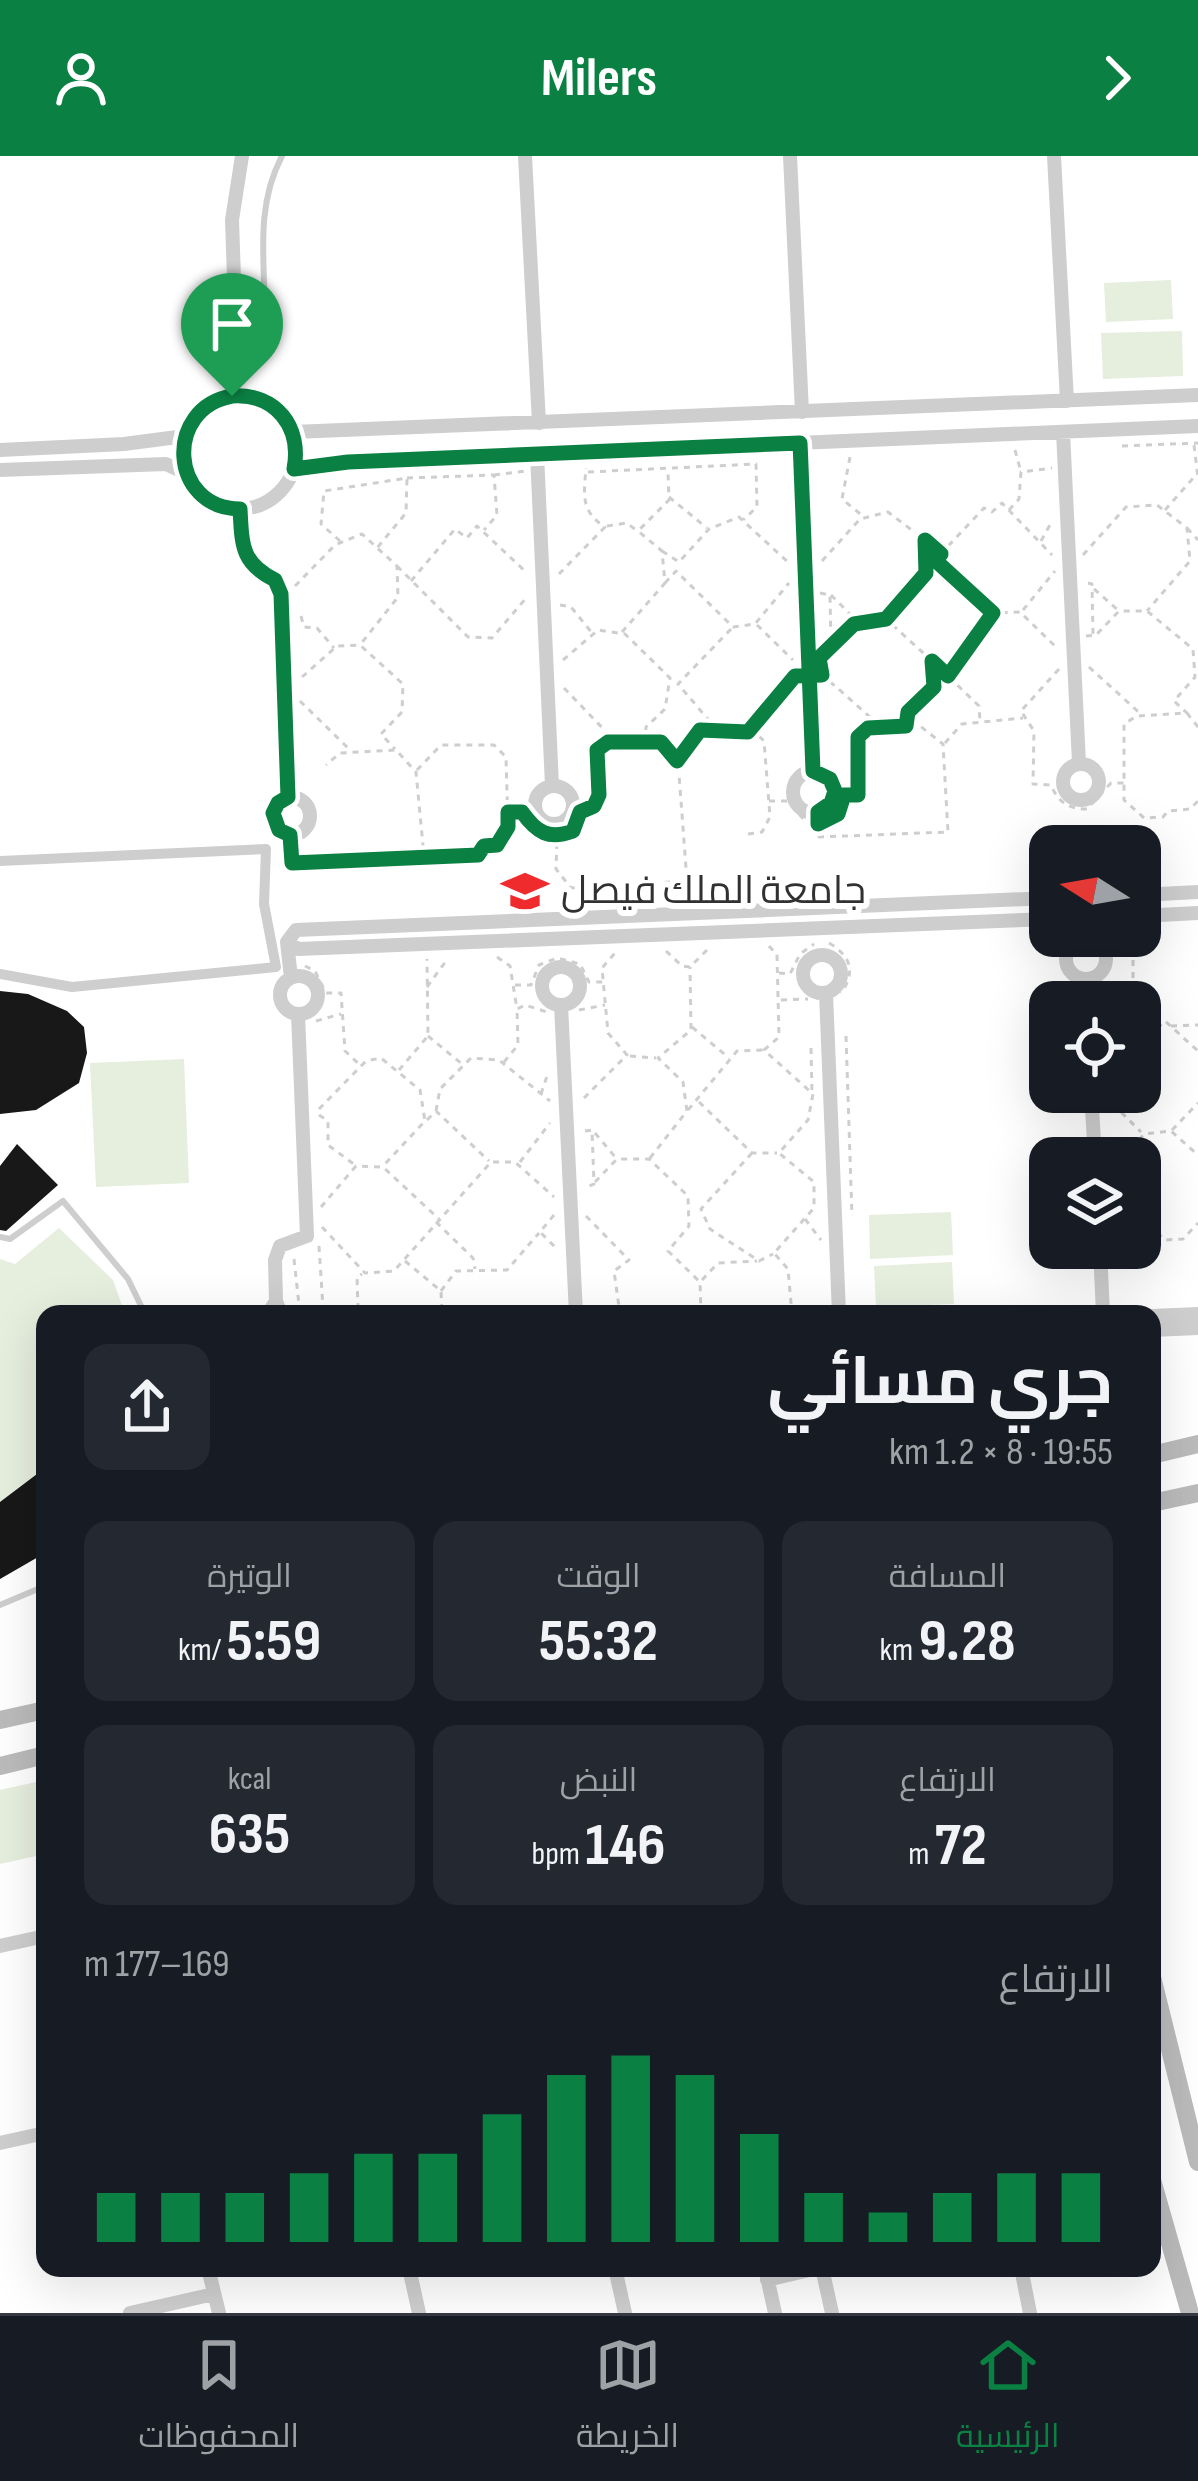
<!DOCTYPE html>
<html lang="ar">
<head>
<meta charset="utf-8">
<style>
	:root { --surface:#171b24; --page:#242831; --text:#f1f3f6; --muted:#9ea1a6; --line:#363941; --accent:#0b8043 }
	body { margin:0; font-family:"Sofia Sans Condensed",Cairo,sans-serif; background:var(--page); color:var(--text); direction:rtl; height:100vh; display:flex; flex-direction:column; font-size:45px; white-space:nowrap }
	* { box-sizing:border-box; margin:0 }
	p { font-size:39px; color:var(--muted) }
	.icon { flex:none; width:66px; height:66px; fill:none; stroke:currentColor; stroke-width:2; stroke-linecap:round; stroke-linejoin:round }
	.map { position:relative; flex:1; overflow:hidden; direction:ltr }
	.details { position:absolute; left:36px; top:1149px; width:1125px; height:972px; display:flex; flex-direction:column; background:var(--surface); border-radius:24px; box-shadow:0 12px 48px #0002; direction:rtl }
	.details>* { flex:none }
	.needle { width:78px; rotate:281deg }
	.fabs { position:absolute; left:1029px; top:669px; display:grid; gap:24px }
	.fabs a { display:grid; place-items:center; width:132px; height:132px; border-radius:24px; background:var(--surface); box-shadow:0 12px 48px #0002; font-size:60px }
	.pin { position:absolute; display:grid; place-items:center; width:102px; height:102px; color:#fff; margin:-123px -51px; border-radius:50% 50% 50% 0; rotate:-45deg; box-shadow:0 0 12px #0007 }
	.pin .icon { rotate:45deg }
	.round { display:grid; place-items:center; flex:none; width:126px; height:126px; border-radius:24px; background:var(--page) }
	.summary { display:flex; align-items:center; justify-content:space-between; height:204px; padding:0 48px }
	h1 { font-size:66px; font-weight:700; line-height:90px }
	.metrics { display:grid; grid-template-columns:repeat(3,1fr); gap:18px; height:204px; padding:12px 48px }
	.metrics div { display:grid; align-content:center; border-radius:24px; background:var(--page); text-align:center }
	.metrics b { font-size:60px; font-weight:700 }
	.metrics small { font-size:33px; font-weight:400 }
	.metrics p { font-size:33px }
	.chart { height:336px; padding:24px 48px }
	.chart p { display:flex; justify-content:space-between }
	.chart svg { width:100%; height:216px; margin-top:12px; stroke:var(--accent); stroke-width:6 }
	header { display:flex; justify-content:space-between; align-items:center; height:156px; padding:0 48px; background:var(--accent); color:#fff; font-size:54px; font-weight:700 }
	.tab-bar { display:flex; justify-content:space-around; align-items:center; height:168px; border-top:3px solid var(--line); background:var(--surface); font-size:33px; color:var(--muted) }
	.tab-bar a { display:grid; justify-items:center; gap:6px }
	.tab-bar .active { color:var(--accent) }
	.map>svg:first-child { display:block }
	.green { fill:#e6eede }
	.building { fill:#181818 }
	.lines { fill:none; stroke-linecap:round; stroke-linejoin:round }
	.path { stroke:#cecece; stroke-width:3; stroke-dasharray:6 6; stroke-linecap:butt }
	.service { stroke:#cecece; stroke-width:6 }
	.pedestrian { stroke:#cecece; stroke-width:10 }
	.minor { stroke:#cecece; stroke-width:14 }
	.secondary { stroke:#bbb; stroke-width:18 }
	.route-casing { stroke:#fff; stroke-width:24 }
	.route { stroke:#0b8043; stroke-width:15 }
	.labels { text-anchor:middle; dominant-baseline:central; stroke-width:12; stroke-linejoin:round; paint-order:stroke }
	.poi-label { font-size:39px; fill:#313131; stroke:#fff; text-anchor:start }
</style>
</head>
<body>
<header><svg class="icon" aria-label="forward" viewBox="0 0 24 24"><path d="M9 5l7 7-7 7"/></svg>Milers<svg class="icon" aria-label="person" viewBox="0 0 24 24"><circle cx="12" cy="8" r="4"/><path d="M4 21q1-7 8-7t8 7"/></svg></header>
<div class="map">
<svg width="1198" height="2157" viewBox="0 0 1198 2157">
	<rect width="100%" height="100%" fill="#fff"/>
	<path class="green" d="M1171,124L1173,163L1106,166L1104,127Z
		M1182,175L1183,220L1103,223L1101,177Z
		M184,903L189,1027L96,1031L90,907Z
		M951,1056L953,1099L870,1103L869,1059Z
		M59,1072L113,1124L125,1158H45V1397L0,1423V1103L15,1108Z
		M952,1106L954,1148L876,1151L874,1110Z
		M45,1624V1698L0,1708V1634Z"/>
	<path class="building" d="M0,835L28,838L67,855L84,871L87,897L79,927L36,954L0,958Z
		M17,988L58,1029L6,1075L0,1074V1010Z
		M45,1312V1397L0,1423V1346Z"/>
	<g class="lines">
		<path class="path" d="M1194,289L1198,322
			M1122,290L1198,287
			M1015,294L1021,316
			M850,301L842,343L864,361
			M588,316L756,308L757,351L743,364
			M494,319L525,315
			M407,322L494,319L497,359L484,374
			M669,341L707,372
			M1009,354L1019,343L1021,316L1052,312
			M1165,354L1195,320
			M607,370L627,367L636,374
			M1187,372L1198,384
			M340,385L321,368L324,335L407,322L406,357L377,392
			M1041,385L1051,367
			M927,386L941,398
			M662,395L679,406L709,373L739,361L790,408
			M1083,399L1126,351L1157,349L1187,372L1190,405L1147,455
			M822,405L860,363L888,356L925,384L926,417L886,463
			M397,410L468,481L492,482L527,441
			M559,418L605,371C580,355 584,338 586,312
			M411,425L455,373L467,382L477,370L526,416
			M665,427L676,415L733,471L755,468L789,427
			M1088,427L1092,428L1093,479
			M295,430L335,389L362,378L397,410L398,441L360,489
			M1094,433L1118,454
			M820,437L830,439L831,491
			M831,439L858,466
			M560,449L571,451L592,477
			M1023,454L1055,415
			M991,456L935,404L984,352L992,356L1002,347L1052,399
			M301,460L304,471L317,472L334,492
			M757,469L793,504
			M622,476L665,427L662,395L638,375L669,344L668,316
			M1086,480L1096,479L1119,455H1147L1193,493L1195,521L1174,545L1187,557
			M823,498L855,468L886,463L932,505L934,531L908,557L907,568
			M563,504L598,474L625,478L670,522L665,553L646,571L645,586
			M932,505L948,520L993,457L1020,456L1057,492
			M1089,511L1143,560
			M1059,513L1021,555L1034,575L1033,628L1051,629C1058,646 1068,653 1087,653L1111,627H1124
			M302,521L337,490L360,489L403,528L402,556L381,578L395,593
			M949,521L979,550L980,565
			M564,532L615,585
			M300,545L349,593
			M1198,571L1187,557L1137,560L1124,568V644L1144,662L1163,661L1168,655L1190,653L1198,645
			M718,575L678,528L732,472
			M945,587L962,568L1023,562
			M679,604L700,575L748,576L792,524
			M417,614L441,589H494L506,601L508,671L497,689L485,690L478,699L425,700
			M769,645H787L808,668L830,665L844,639H858V581L877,570
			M508,656H522C537,678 549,684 573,675L580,656L594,651L599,639L597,594L608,586L661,587L678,605L687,725L571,732L556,713L557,681
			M818,656L819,681L948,676L943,588L920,570L879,569L826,522
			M748,678L762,676L770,661L764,585L752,573
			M289,679L292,707L424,700L416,616L396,594L340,597L326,609
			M829,787C851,800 856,816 841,837
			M769,790L777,799L779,881L764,894L813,938L808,964L779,997L814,1026V1052L774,1097L788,1113L792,1158
			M666,795L682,810L690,811L708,793
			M497,801L510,810L517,853L525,849L547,856
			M305,810L315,815L326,837H341L345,895L360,909
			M779,817L790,818L800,798L814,788
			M515,829H531L539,809L557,802L580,808L589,826H603
			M427,831L446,805
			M781,844L808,843
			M1133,846V787L1145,775
			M579,854L605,849
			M1140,863L1151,876
			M316,865L341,858
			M1171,870L1198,869
			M692,871L729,902
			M428,880L462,908
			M846,880L852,1060
			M1140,889L1165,865L1198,895
			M811,892L812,937
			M630,900L656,902
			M504,906L518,889L517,854
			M399,914L428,880L427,803
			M1110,936L1114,949L1141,976
			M541,938L548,917
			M584,942L627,899L608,877L602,812L615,797
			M699,946L752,997H777
			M319,953L366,905L381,902L420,934L425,965L384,1009
			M688,954L737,895L764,894
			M436,955L440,933L471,902L499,904L550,945
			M319,959L328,965V989L355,1009
			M427,964L436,955L489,1005
			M1172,974L1198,947
			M585,975L592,974L594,1028L587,1031
			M595,977L616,1002
			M752,997L701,1053L710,1073L759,1105L773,1098
			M650,1002L687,955L683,926L658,902L691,874L690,811
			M1123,1002L1144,978L1171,975L1198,999
			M520,1006L550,967
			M595,1026L617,1003H649L688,1040L689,1070L668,1095L700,1126L701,1158
			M321,1051L356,1010L383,1011L439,1063
			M554,1059L540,1076L556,1092
			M586,1060L629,1104L614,1115L620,1158
			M1140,1060L1165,1084L1183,1083L1198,1067
			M805,1063L821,1084
			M436,1066L473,1102L475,1113
			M322,1071L365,1117L394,1115L491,1006H515L554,1041
			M319,1090L323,1152H358L357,1121L362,1118
			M294,1103L300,1158
			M405,1105L441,1135L442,1158
			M702,1124L718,1107L757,1105
			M441,1135L456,1115L507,1114L539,1077"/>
		<path class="service" d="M239,159L265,155C264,101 256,49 282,0
			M0,1081L10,1083L63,1045L128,1123L145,1158
			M0,1449L45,1430"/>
		<path class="pedestrian" d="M0,705L266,693L264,748L276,811L72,831L0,818"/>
		<path class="minor" d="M525,0L539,267
			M790,0L802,256
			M1054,0L1067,245
			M182 296a57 57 0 1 1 114 0a57 57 0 1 1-114 0Z
			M238,239L232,64L242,0
			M293,276L1198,239
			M1063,276L1079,607
			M800,287L813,615
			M0,294L124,288L185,280
			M537,298L552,630
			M294,313L348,306L1198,270
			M0,314L166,308L185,317
			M240,353C241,366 239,383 242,394C248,415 273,419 282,438L288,641
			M1063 626a18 18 0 1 1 36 0a18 18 0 1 1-36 0Z
			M793 636a21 21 0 1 1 42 0a21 21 0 1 1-42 0Z
			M535 649a19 19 0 1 1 38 0a19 19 0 1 1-38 0Z
			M272 660a19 19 0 1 1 38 0a19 19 0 1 1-38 0Z
			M1140,739L1198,736
			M1050,742L296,774L287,786L298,793L1050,763
			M1140,760L1198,757
			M1066 803a20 20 0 1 1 40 0a20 20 0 1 1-40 0Z
			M287,786L291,822
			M803 818a19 19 0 1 1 38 0a19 19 0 1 1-38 0Z
			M542 830a19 19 0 1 1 38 0a19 19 0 1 1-38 0Z
			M280 839a19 19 0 1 1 38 0a19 19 0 1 1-38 0Z
			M1086,823L1087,846
			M826,837L839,1158
			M561,849L576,1158
			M1091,936L1095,1002
			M1100,1092L1103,1158
			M276,1145L275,1104L280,1090L307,1080L298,858
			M268,1158L276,1145L281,1158
			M1152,1160L1198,1158
			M1152,1174L1198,1172
			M0,1790L45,1780
			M0,1987L45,1977
			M208,2112L219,2157
			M409,2112L419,2157
			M615,2112L625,2157
			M765,2112L775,2157
			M822,2112L832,2157
			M1021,2112L1030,2157
			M767,2124L818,2112
			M130,2157L214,2138"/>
		<path class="secondary" d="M1152,1299L1198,1288
			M1152,1347L1198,1337
			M0,1564L45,1554
			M0,1610L45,1599
			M1152,1821L1198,2006
			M1152,2024L1190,2157"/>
	</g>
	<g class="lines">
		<defs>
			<path id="route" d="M232,240C164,252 169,352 240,353C242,389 241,407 275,424L281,438L288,641L278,647L273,657L279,674L290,679L292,707L478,699L484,690L497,689L508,671V656H522C537,677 549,684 573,675L580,656L594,650L599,639L597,594L608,586H661L677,605L700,574L748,576L795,520L822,519L819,502L854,468L886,463L926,417L925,384L941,398L935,404L993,457L948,520L932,505L934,531L908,556L906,570L868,572L858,581V639H844L838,658L818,668V656L831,647L835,635L830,623L813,615C809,505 805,396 800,287L348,306L294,313C302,271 276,237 232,240"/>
		</defs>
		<use href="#route" class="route-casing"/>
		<use href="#route" class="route"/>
	</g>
	<defs>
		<symbol id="university-bare" viewBox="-9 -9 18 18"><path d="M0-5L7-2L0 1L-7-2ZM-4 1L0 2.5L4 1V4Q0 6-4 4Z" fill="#ef2b2e" stroke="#fff" stroke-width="2.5" paint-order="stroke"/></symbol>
	</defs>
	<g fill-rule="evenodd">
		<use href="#university-bare" x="492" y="702" width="66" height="66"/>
	</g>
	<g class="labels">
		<g class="poi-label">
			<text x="561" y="735">جامعة الملك فيصل</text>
		</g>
	</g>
</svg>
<div class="fabs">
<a><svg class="needle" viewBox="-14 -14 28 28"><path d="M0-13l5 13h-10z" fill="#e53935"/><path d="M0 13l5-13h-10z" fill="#9ea1a6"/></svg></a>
<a><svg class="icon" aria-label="locate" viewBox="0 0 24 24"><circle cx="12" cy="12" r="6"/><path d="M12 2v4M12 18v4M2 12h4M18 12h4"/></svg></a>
<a><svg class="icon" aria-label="layers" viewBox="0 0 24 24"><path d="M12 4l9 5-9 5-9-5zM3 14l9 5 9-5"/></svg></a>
</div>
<div class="pin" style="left:232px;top:240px;background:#1e9e55"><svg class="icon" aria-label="arrive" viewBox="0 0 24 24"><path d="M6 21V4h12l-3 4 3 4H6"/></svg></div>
<section class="details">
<div class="summary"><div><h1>جري مسائي</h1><p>19:55 · 8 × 1.2 km</p></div><a class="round"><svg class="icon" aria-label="share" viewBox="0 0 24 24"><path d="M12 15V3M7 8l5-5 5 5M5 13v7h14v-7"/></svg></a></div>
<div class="metrics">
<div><p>المسافة</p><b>9.28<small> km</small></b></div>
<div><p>الوقت</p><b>55:32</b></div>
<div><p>الوتيرة</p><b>5:59<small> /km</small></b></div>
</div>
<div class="metrics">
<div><p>الارتفاع</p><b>72<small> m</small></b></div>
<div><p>النبض</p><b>146<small> bpm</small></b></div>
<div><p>kcal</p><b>635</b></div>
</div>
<div class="chart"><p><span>الارتفاع</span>169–177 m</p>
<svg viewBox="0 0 160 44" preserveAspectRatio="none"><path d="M5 44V34M15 44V34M25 44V34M35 44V30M45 44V26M55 44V26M65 44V18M75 44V10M85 44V6M95 44V10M105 44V22M115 44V34M125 44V38M135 44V34M145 44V30M155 44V30"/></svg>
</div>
</section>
</div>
<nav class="tab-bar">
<a class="active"><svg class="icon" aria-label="home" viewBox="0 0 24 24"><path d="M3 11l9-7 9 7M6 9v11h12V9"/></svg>الرئيسية</a>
<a><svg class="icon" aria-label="map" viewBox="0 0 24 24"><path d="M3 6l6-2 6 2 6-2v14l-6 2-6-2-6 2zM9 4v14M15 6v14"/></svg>الخريطة</a>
<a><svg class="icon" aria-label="saved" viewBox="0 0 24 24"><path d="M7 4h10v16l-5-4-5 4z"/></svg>المحفوظات</a>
</nav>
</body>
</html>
